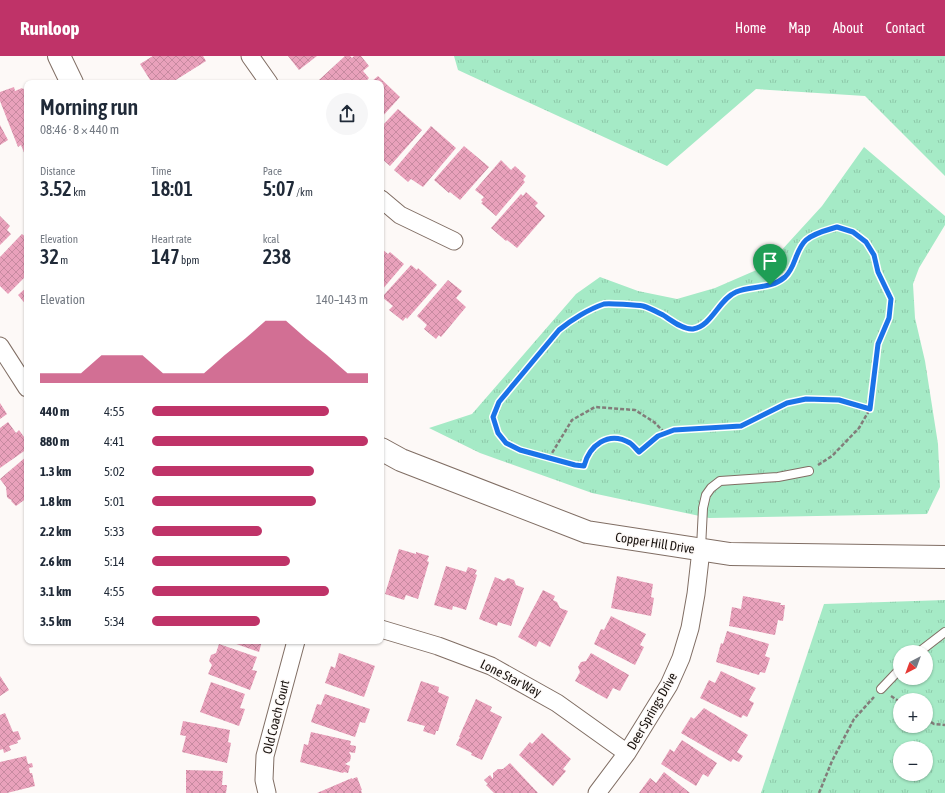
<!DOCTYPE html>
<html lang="en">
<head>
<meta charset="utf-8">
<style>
	:root { --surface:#fff; --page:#f6f6f7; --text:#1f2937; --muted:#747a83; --accent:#bf3368 }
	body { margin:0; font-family:"Asap Condensed",sans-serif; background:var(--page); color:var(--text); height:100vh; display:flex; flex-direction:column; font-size:15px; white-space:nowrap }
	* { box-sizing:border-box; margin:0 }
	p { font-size:13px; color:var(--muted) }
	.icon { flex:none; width:22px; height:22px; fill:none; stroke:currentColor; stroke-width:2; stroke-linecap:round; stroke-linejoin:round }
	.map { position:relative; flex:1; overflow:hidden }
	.drawer { position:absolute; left:24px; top:24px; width:360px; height:564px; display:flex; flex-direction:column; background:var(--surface); border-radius:8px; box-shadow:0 1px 3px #0004 }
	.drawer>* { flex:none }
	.needle { width:26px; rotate:221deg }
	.buttons { position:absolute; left:893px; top:589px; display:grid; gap:8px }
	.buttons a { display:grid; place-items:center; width:40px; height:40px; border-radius:50%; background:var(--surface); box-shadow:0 1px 3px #0004; font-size:20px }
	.pin { position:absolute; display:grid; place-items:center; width:34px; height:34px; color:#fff; margin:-41px -17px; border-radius:50% 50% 50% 0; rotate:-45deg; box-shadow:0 0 4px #0007 }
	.pin .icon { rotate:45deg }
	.round { display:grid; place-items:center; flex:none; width:42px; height:42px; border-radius:21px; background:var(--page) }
	.overview { display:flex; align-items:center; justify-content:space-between; height:68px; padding:0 16px }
	h1 { font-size:22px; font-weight:600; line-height:30px }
	.figures { display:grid; grid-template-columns:repeat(3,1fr); gap:6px; height:68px; padding:4px 16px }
	.figures div { display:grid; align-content:center }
	.figures b { font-size:20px; font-weight:600 }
	.figures small { font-size:11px; font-weight:400 }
	.figures p { font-size:11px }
	.chart { height:112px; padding:8px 16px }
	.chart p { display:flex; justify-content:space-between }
	.chart svg { width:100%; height:72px; margin-top:4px; fill:var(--accent); opacity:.7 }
	ul { padding:0 16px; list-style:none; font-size:13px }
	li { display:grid; grid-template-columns:64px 48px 1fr; align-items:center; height:30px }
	li i { height:10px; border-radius:5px; background:var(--accent) }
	header { display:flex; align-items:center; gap:24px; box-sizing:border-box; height:56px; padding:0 20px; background:var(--accent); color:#fff }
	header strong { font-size:19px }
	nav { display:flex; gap:22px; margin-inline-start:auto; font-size:14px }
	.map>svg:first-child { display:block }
	.grass { fill:url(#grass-tufts); fill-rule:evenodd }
	.building { fill:url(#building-cross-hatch) }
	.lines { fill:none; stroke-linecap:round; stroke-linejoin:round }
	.service-casing { stroke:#806e64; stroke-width:10 }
	.minor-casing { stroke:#806e64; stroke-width:19 }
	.secondary-casing { stroke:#806e64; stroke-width:24 }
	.path { stroke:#827d7a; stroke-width:2.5; stroke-dasharray:4 2; stroke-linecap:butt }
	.service { stroke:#fff; stroke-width:8 }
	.minor { stroke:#fff; stroke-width:17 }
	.secondary { stroke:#fff; stroke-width:22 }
	.route-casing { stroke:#fff; stroke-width:8 }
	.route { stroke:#1a73e8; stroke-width:5 }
	.labels { text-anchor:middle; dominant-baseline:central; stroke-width:3; stroke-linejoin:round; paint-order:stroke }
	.street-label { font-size:13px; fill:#16100c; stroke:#fdf9f7 }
</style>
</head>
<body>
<header>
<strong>Runloop</strong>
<nav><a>Home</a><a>Map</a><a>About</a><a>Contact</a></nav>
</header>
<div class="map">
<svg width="945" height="737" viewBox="0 0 945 737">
	<defs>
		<pattern id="grass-tufts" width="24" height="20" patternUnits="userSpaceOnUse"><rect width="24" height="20" fill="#a5eac6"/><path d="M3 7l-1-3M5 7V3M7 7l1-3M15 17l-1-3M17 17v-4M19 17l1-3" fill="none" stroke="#8dc8a9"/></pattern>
		<pattern id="building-cross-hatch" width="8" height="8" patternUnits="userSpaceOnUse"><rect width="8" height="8" fill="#e9a1bb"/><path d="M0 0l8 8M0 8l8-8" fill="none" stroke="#c78aa0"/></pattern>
	</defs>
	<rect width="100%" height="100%" fill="#fdf9f7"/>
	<path class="grass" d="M454,0H945V120L865,40L756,33L667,110L458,14Z
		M864,91L945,160V169L919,212L913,228L915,262L925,305L938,388L940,431L927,458L709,462L592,437L480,397L429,372L472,358L576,238L600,221L638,235L677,243L715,232L768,209L822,150Z
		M945,544V737H761L824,548ZM900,596H926V622H900ZM900,644H926V670H900ZM900,692H926V718H900Z"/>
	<path class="building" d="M153,0H203L206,5L171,27H152L140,8Z
		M288,0H317L299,14Z
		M345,0H350L352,2L354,0H361L369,10L363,15L369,22L364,27H322L319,24Z
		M378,20L400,41L381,62V27H370Z
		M14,31L15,35L22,32L23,33L27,32V98L25,99L21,89L18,91L0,45V36Z
		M398,53L422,74L390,110L381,102V93L382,91L381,90V71Z
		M0,69L8,84L0,89Z
		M431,70L456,92L423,131L411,123L408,126L394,114Z
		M464,90L489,111L460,144L450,136L449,137L434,124Z
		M501,104L511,114L515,110L526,120L523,124L525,126L496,160L481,147L483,146L481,144L484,141L475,134Z
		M526,136L538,147L535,150L545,160L517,192L507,184L506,185L491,172L521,138L523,140Z
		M0,160L10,170L7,174L11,178L0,189Z
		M22,178L27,182V219L8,238L0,230V201Z
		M382,193L388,198L390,196L404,208L381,235V195Z
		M411,209L417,214L418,212L437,229L407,263L406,261L403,265L389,254L393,250L382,241Z
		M448,224L462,235L456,242L466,251L441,281L439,279L436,283L424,273L427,269L417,260Z
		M27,231V250L18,239Z
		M0,347L7,358L0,363Z
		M8,366L16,377L19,374L27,385V393L0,412V372Z
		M27,400V442L16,450L11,445L12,444L9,443L7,441L6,431L0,423Z
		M399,493L416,498V496L429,500L427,505L429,506L418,543L406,539L404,544L385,538Z
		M446,510L466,516L468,511L477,514L475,518L477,519L466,554L453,550L452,554L434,549Z
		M617,520L653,528L651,541L654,542L651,560L611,552Z
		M495,521L504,525L508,522L514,524L516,529L524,532L511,570L498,566L497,570L479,563Z
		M543,534L555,540L553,544L557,546L560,552L568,555L550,591L539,585L536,591L518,581Z
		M743,540L781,547L780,549H785L783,565L778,564L775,579L729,570L732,551L741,553Z
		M611,560L646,578L640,589L644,591L635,609L594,588L601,573L604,574Z
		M727,575L769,588L765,600L770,602L765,617L760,616L759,619L716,606L721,587L723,588Z
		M228,585H262L259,596Z
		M219,588L257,601L252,614L257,615L250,634L208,618L212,609L209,605L211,599L216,597Z
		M339,597L375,610L364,641L325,627L331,610L335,612Z
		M591,597L629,619L620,635L613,632L607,643L575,625L580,616L578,611L581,606L586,605Z
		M721,615L756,632L749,644L754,647L747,661L743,659L741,662L700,642L709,624L715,627Z
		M0,620L9,634L0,640Z
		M421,625L439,631L438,636L449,641L438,675H436L435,679L423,675L425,670L407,665Z
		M211,626L245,638L240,652L245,653L239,670L200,656Z
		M325,638L370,653L365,667L360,666L355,681L311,666L317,648L321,649Z
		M476,643L492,651L490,655L502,661L482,704L471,699L472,697L456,689L460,681H459Z
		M704,652L748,679L737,696L743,700L739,706L733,703L731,706L681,677L691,661L694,663Z
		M5,657L13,676L18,675L21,683L17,685L18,687L9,690L11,694L4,697L3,693L0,694V659Z
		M183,665L230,674L228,686L231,687L227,707L182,696L186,680L180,679Z
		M311,676L351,685L350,689L356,690L355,697L349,696L351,700L350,705L345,708L350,710L348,717L344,716L343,717L300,706L304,688L308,689Z
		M542,677L571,703L563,713L566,715L553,730L519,699L530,686L532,688Z
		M682,684L717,707L708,721L703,718L696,730L661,708L670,693L674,696Z
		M26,700L28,708L32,707L33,711L29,712L30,717H32L35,730L7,737H0V706Z
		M510,707L538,737H494L486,729L488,728L484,724L490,719L493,723V717L498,713H503Z
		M186,714L223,715L222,729H227L226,737H186Z
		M664,716L690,737H639L650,722L656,727Z
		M357,721L362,734H361L362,737H317L352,722V723Z"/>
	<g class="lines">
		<defs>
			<path id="service" d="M701,492L703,452L706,439L711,432L720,425L778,421L809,415
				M919,596L945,576
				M881,633L900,613"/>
			<path id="minor" d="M250,0L269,27
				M381,143L400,159L454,185
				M0,290L27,332
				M381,573L438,590L491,610L557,647L627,697
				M267,737L264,724L265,700L296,585
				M597,737L627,697L669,629L681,602L690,572L696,538L701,494"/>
			<path id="secondary" d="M59,0L72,27
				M381,393L401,404L587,476L730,498L945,501"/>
		</defs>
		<use href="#service" class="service-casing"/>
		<use href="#minor" class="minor-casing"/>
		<use href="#secondary" class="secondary-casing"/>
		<path class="path" d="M549,402L572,364L595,351L635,354L654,366L665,377
			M818,409L832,400L859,372L870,353L878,288L889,262L891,243L878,216L874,199L866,186L853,176L837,171L820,176L806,184L800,193L793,211L785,221L770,229L735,236L720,249L712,261L701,270L692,273L682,271L661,258L642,250L605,248L570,265L559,274L499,346L493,361L498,377L506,387L520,394L575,409L584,410C589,390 609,374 630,387C633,389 636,393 639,396L658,380L674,374L741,370L787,347L806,343L839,345L870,353
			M891,640L900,646
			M926,663L934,668L945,669
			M819,737L832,705L854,663L874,641"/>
		<use href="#service" class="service"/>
		<use href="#minor" class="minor"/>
		<use href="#secondary" class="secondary"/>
	</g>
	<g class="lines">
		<defs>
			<path id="route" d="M837,171L853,176L866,186L874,199L878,216L891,243L889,262L878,288L870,353L839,344L806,343L787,347L741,370L674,374L658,380L639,396C636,393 633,389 630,387C608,374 589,390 584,410L575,409L520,394L506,387L498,377L493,361L499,346L559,274C571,264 589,253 604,248C608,247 638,249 643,250C650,252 657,256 663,259C671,264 683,274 693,273C712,270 719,243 736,236C751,229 770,234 785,221C796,211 795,194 806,184C814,177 827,174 837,171Z"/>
		</defs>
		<use href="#route" class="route-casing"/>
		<use href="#route" class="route"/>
	</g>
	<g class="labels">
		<g class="street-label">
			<text transform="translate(655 487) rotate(9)">Copper Hill Drive</text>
			<text transform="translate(511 622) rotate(27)">Lone Star Way</text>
			<text transform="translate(652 655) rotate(-60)">Deer Springs Drive</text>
			<text transform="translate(276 661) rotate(-76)">Old Coach Court</text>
		</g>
	</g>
</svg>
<div class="buttons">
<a><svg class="needle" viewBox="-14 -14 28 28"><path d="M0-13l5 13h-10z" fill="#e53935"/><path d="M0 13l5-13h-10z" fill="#747a83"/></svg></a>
<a>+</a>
<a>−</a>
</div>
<div class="pin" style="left:770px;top:229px;background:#1e9e55"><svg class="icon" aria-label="arrive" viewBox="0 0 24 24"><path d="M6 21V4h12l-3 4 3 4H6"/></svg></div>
<section class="drawer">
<div class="overview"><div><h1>Morning run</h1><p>08:46 · 8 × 440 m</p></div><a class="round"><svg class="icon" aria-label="share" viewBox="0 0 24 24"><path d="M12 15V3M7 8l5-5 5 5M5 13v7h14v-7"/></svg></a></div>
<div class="figures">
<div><p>Distance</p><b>3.52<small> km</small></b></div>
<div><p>Time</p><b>18:01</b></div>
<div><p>Pace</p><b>5:07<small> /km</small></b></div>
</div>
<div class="figures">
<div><p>Elevation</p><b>32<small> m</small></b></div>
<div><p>Heart rate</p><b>147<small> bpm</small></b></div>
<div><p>kcal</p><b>238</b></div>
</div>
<div class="chart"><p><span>Elevation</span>140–143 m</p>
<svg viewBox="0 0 160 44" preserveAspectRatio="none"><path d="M0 44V38L10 38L20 38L30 27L40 27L50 27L60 38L70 38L80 38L90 27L100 17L110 6L120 6L130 17L140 27L150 38L160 38V44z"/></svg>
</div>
<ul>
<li><b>440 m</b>4:55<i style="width:82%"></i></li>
<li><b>880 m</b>4:41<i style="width:100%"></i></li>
<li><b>1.3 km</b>5:02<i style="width:75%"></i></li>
<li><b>1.8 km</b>5:01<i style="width:76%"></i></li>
<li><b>2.2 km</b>5:33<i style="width:51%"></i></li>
<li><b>2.6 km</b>5:14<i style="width:64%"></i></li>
<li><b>3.1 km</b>4:55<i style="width:82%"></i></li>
<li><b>3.5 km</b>5:34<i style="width:50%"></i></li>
</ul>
</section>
</div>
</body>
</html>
